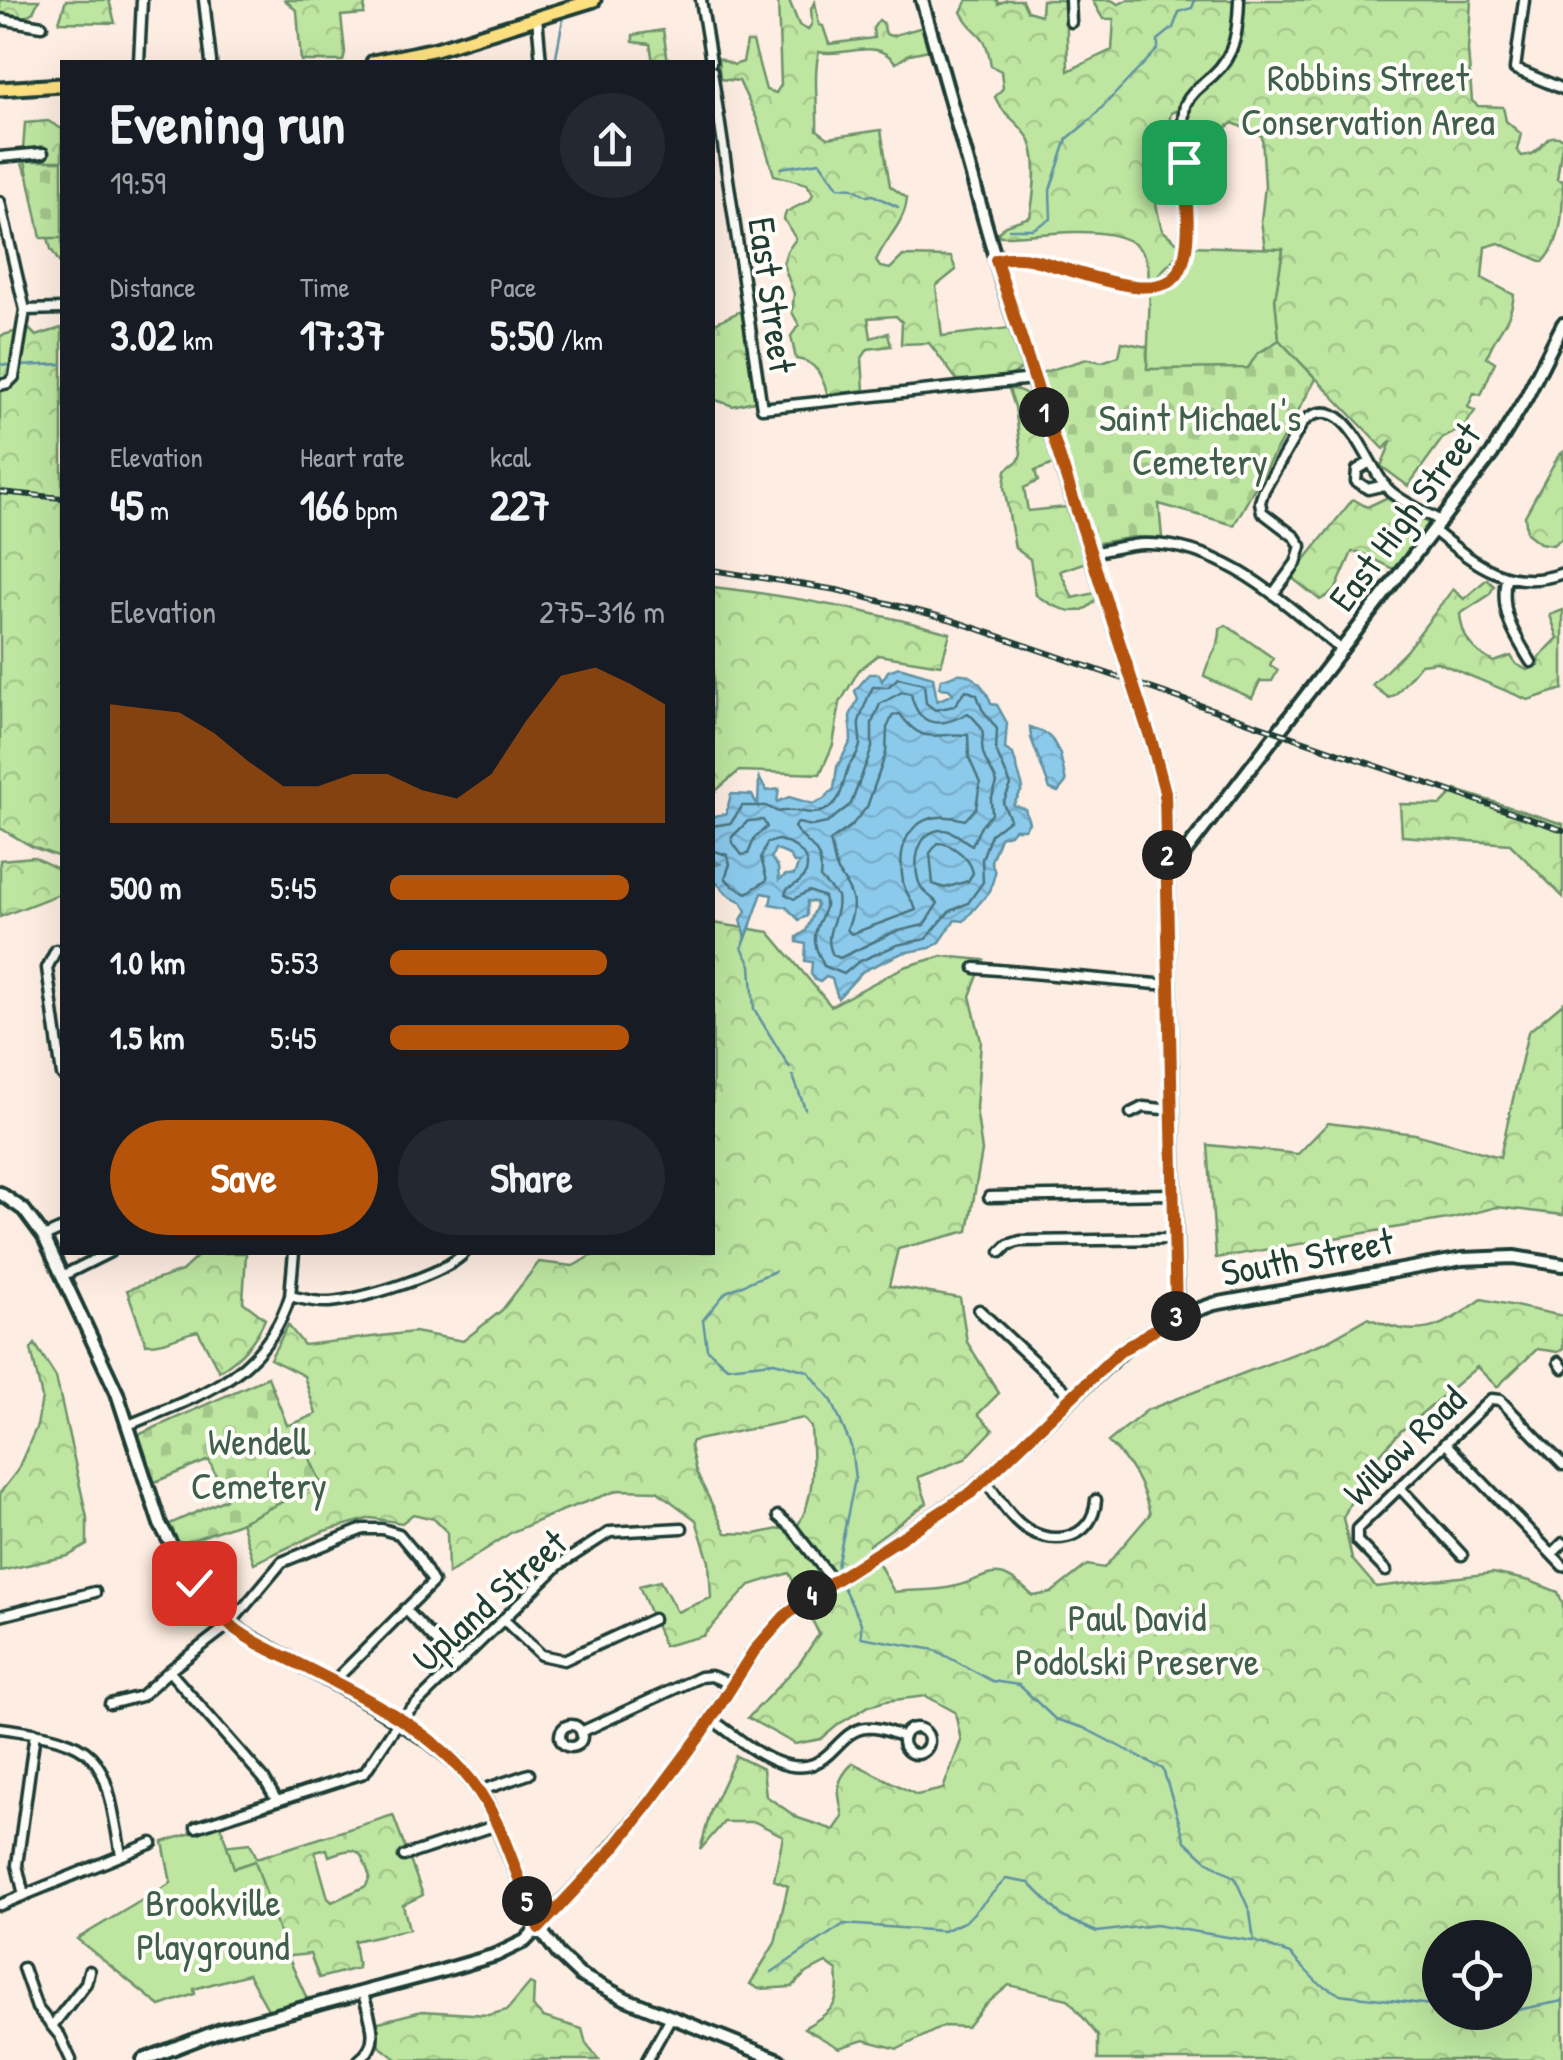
<!DOCTYPE html>
<html lang="en">
<head>
<meta charset="utf-8">
<style>
	:root { --surface:#171b24; --page:#242831; --text:#f1f3f6; --muted:#9ea1a6; --accent:#b45309 }
	body { margin:0; font-family:"Patrick Hand",sans-serif; background:var(--page); color:var(--text); height:100vh; display:flex; flex-direction:column; font-size:38px; white-space:nowrap }
	* { box-sizing:border-box; margin:0 }
	p { font-size:32px; color:var(--muted) }
	.icon { flex:none; width:55px; height:55px; fill:none; stroke:currentColor; stroke-width:2; stroke-linecap:round; stroke-linejoin:round }
	.map { position:relative; flex:1; overflow:hidden }
	.panel { position:absolute; left:60px; top:60px; width:655px; height:1195px; display:flex; flex-direction:column; background:var(--surface); border-radius:0px; box-shadow:0 10px 40px #0002 }
	.panel>* { flex:none }
	.fabs { position:absolute; left:1422px; top:1920px; display:grid; gap:20px }
	.fabs a { display:grid; place-items:center; width:110px; height:110px; border-radius:50%; background:var(--surface); box-shadow:0 10px 40px #0002; font-size:50px }
	.pin { position:absolute; display:grid; place-items:center; width:85px; height:85px; color:#fff; margin:-42px; border-radius:20px; box-shadow:0 5px 15px #0006 }
	.km { position:absolute; width:50px; height:50px; margin:-25px; border-radius:50%; background:#222; color:#fff; font-size:28px; line-height:50px; text-align:center }
	.round { display:grid; place-items:center; flex:none; width:105px; height:105px; border-radius:52px; background:var(--page) }
	.overview { display:flex; align-items:center; justify-content:space-between; height:170px; padding:0 50px }
	h1 { font-size:55px; font-weight:700; line-height:75px }
	.figures { display:grid; grid-template-columns:repeat(3,1fr); gap:15px; height:170px; padding:10px 50px }
	.figures div { display:grid; align-content:center }
	.figures b { font-size:42px; font-weight:700 }
	.figures small { font-size:28px; font-weight:400 }
	.figures p { font-size:28px }
	.chart { height:280px; padding:20px 50px }
	.chart p { display:flex; justify-content:space-between }
	.chart svg { width:100%; height:180px; margin-top:10px; fill:var(--accent); opacity:.7 }
	.button { display:flex; gap:20px; margin-top:auto; padding:20px 50px }
	.button a { flex:1; height:115px; border-radius:60px; background:var(--accent); color:#fff; font-size:40px; font-weight:700; line-height:115px; text-align:center }
	.button a+a { background:var(--page); color:var(--text) }
	ul { padding:0 50px; list-style:none; font-size:32px }
	li { display:grid; grid-template-columns:160px 120px 1fr; align-items:center; height:75px }
	li i { height:25px; border-radius:12px; background:var(--accent) }
	.map>svg:first-child { display:block }
	.forest { fill:url(#forest-crowns); stroke:#6e926a; stroke-width:2.5; fill-rule:evenodd }
	.cemetery { fill:url(#cemetery-stones); stroke:#6e926a; stroke-width:2.5 }
	.green { fill:#bee6a1; stroke:#6e926a; stroke-width:2.5 }
	.water { fill:url(#water-waves); stroke:#6092a2; stroke-width:2.5; fill-rule:evenodd }
	.lines { fill:none; stroke-linecap:round; stroke-linejoin:round }
	.shore { stroke:#4b757e; stroke-width:2.5 }
	.stream { stroke:#6092a2; stroke-width:2.5 }
	.minor-casing { stroke:#1f3d34; stroke-width:15 }
	.secondary-casing { stroke:#1f3d34; stroke-width:18 }
	.primary-casing { stroke:#1f3d34; stroke-width:19 }
	.minor { stroke:#fdfcf7; stroke-width:8 }
	.secondary { stroke:#fdfcf7; stroke-width:10 }
	.primary { stroke:#fce080; stroke-width:11 }
	.rail-casing { stroke:#1f3d34; stroke-width:6 }
	.rail { stroke:#fdfcf7; stroke-width:2.5; stroke-dasharray:8; stroke-linecap:butt }
	.route-casing { stroke:#fff; stroke-width:20 }
	.route { stroke:#b45309; stroke-width:12 }
	.labels { text-anchor:middle; dominant-baseline:central; stroke-width:8; stroke-linejoin:round; paint-order:stroke }
	.park-label { font-size:38px; fill:#3f5f4a; stroke:#fdfcf7 }
	.street-label { font-size:38px; fill:#1f3d34; stroke:#fdfcf7 }
</style>
</head>
<body>
<div class="map">
<svg width="1563" height="2060" viewBox="0 0 1563 2060">
	<defs>
		<pattern id="forest-crowns" width="20" height="18" patternUnits="userSpaceOnUse" patternTransform="scale(2.5)"><rect width="20" height="18" fill="#bee6a1"/><path d="M2 6a3 3 0 1 1 6 0M12 15a3 3 0 1 1 6 0" fill="none" stroke="#a3c68b"/></pattern>
		<pattern id="cemetery-stones" width="16" height="16" patternUnits="userSpaceOnUse" patternTransform="scale(2.5)"><rect width="16" height="16" fill="#bee6a1"/><path d="M2 7V4a2 2 0 0 1 4 0v3zM10 15v-3a2 2 0 0 1 4 0v3z" fill="#a3c68b"/></pattern>
		<pattern id="water-waves" width="16" height="10" patternUnits="userSpaceOnUse" patternTransform="scale(2.5)"><rect width="16" height="10" fill="#8ccaec"/><path d="M0 5q4-4 8 0t8 0" fill="none" stroke="#78aecb"/></pattern>
	</defs>
	<rect width="100%" height="100%" fill="#feede2"/>
	<filter id="ink" filterUnits="userSpaceOnUse"><feTurbulence type="fractalNoise" baseFrequency=".01" numOctaves="2"/><feDisplacementMap in="SourceGraphic" scale="20" xChannelSelector="R" yChannelSelector="G"/><feConvolveMatrix kernelMatrix="1 2 1 2 8 2 1 2 1" color-interpolation-filters="sRGB"/></filter>
	<g filter="url(#ink)">
		<path class="forest" d="M0,0H39L33,12L23,18L0,15Z
			M66,0H109L115,23L59,22Z
			M285,0H365L364,14L341,16L345,52L343,61H301L297,11Z
			M778,0H789L799,25L808,30L812,23L811,8L815,2L819,25L823,26L829,44L874,38L873,28L879,20L883,23L886,34L891,36L923,27L929,50L910,54L896,63C875,36 847,58 819,52C813,73 818,106 817,130L828,138L881,130L890,186L907,198C905,224 885,238 876,261L880,267L890,269L903,256L951,257L956,270L936,286L942,336L1009,328L1024,366C1010,383 977,379 957,380L929,343L901,344L902,322L896,316L868,318L871,338L888,333L891,346L868,349L862,358L864,390L828,395C822,377 817,361 796,359L791,336L799,325L792,312L794,294L783,264L787,251L796,239L784,219L786,212L810,200L813,194L807,184L774,175L756,117L739,81L720,79L718,58L734,65L743,62L747,42H753L766,90L776,93L781,85Z
			M967,0H997L998,4L1007,0H1022L1027,11L1041,15L1042,0H1066L1068,71L1112,50L1114,19H1103L1092,0H1111L1119,4L1127,0H1471L1468,50L1472,101L1478,106L1503,107L1506,121L1521,134L1517,150L1522,156C1526,155 1532,155 1535,152C1548,143 1544,133 1563,138L1557,179L1563,181C1563,208 1563,242 1543,262L1499,243L1485,247L1482,278L1514,295C1509,328 1497,328 1487,357L1495,362L1481,395L1474,393L1468,407L1475,411L1464,427L1442,439L1408,486L1381,466L1392,440L1384,449L1279,340L1275,299L1283,250L1265,249L1261,221L1265,186L1262,136L1233,123L1220,131L1191,134L1190,114L1180,109L1171,113C1168,124 1170,134 1166,144C1154,180 1151,192 1162,230L1179,244C1178,263 1162,265 1156,281L1148,282C1158,209 1041,238 1000,236L998,233L1005,225L1030,217C1034,195 1041,152 1025,133C1015,119 1002,114 995,97L1003,88L1001,71L991,66C985,26 975,39 961,12Z
			M663,30L668,62H653L650,44L633,42V35Z
			M48,121L62,129V267L51,249L37,196L22,164L25,123Z
			M743,310L758,400L733,406L713,399L712,319L715,323Z
			M28,328L36,336L61,328L62,330V858L33,847L0,828V336Z
			M1009,389C1044,388 1046,436 1054,464L1035,471L1038,481L1024,488L1028,511L1066,507L1086,562L1060,571L1073,598L1095,593L1096,599C1081,622 1053,607 1036,595L1030,559L1015,548L1004,487L1006,470L1019,460L1021,453L1015,407Z
			M1563,452V537L1553,545L1540,543L1527,533L1525,516L1558,456Z
			M1386,498L1429,524L1393,569L1359,552H1352L1335,591L1320,600L1291,577L1353,499L1367,507Z
			M1487,579L1494,586L1489,595L1460,614C1462,638 1472,651 1494,662L1511,656L1516,664L1527,670L1539,665V657L1558,638L1550,615L1563,610V689L1528,700L1437,662L1421,664L1396,694L1389,698L1372,685L1406,651L1453,589L1464,599Z
			M713,587C794,596 871,611 950,633L941,665L878,655L859,670L840,703L833,745L820,774L739,771L713,793Z
			M1226,625L1273,658L1270,665L1278,670L1272,681H1260L1252,698L1204,677C1206,659 1221,648 1220,629Z
			M1456,790L1563,824V897L1510,844L1402,836L1400,804L1441,805Z
			M34,857L62,871V893L0,917V860Z
			M713,923L769,932L831,1006L904,967L942,956L984,960L970,996L981,1041L976,1108L982,1151L968,1231L898,1249L889,1286L960,1298L967,1342L999,1393L978,1414L993,1430L965,1459L918,1477L927,1503L869,1545L894,1592C913,1590 934,1591 952,1587C993,1578 993,1558 1033,1596L1051,1593L1087,1565L1104,1568L1150,1514C1142,1483 1132,1464 1108,1442L1147,1410L1325,1342L1368,1318C1419,1340 1439,1330 1482,1299L1563,1316V1349L1558,1352L1537,1349L1497,1387L1477,1367L1401,1431L1366,1470L1343,1518L1352,1559L1376,1587L1493,1573L1530,1581L1558,1592L1563,1605V2060H1098V2036L1068,1999L1009,1985L984,2006L967,2027L944,2026L898,2049L864,2040L839,2048L804,2028C833,2010 841,2006 837,1971L826,1963L805,1974L792,1987L759,1989L750,1984L775,1943L788,1886L774,1880L783,1836L755,1822H724L700,1850L711,1810L736,1756L763,1769L766,1796L798,1818L834,1830L843,1817C838,1791 833,1783 853,1763L917,1795L943,1789L961,1741L955,1712L926,1696L886,1701L869,1706L839,1724L821,1739L795,1744L748,1718L799,1664L819,1634L789,1573L750,1585L703,1636L664,1646L639,1586L660,1581L677,1612L711,1598L709,1562L696,1520L657,1491L619,1490L561,1511L512,1532L448,1574L447,1532L434,1519L413,1514L402,1523L371,1518L324,1531L254,1563L241,1522L321,1483L293,1424L316,1414L304,1376L270,1359L288,1325L304,1345L414,1332L463,1341L502,1310L539,1262L573,1266L597,1253L712,1252ZM803,1418L811,1427C813,1461 816,1495 798,1525L755,1534L726,1533L696,1472L690,1446L692,1441ZM1440,1938H1515V2012H1440Z
			M1563,1003V1215L1497,1207L1453,1218L1216,1258L1208,1145L1298,1154L1328,1123L1415,1134L1500,1157L1528,1032Z
			M201,1253H246L243,1302L265,1319C255,1342 241,1357 219,1371L198,1331C177,1335 169,1344 146,1344L127,1290L182,1271Z
			M35,1344L56,1377L87,1518V1545L68,1556L0,1571V1493L17,1471L37,1426L42,1398L31,1349Z
			M393,1815L423,1895L403,1905L409,1929L354,1941L358,1968L319,1978L310,1954L281,1957L172,1883L165,1852L250,1843L257,1858ZM327,1849L329,1856C359,1845 360,1849 370,1877L366,1886L332,1902L328,1898L315,1852Z
			M530,1983L534,1985L533,2007L543,2017L582,2029L586,2044L599,2060H398L379,2046L375,2023L422,2011L489,2015L507,2010Z"/>
		<path class="cemetery" d="M25,161H62V238H41Z
			M1279,340L1316,379L1234,525L1159,504L1162,538L1134,537L1093,544L1037,374L1087,359L1102,362L1119,356L1122,342L1148,347L1147,368L1257,354Z
			M268,1377L287,1425L293,1424L321,1483L237,1524L175,1546L165,1526L226,1499L209,1460L150,1484L136,1436Z"/>
		<path class="green" d="M1189,246L1283,249L1275,299L1279,340L1257,354L1248,368L1147,369L1150,291L1166,290L1181,280Z
			M220,1824L234,1868L255,1861L285,1950L308,2001L269,2011L248,1974L194,1989L195,1994L160,2006L77,1939L171,1883L163,1842Z"/>
		<path class="water" d="M899,667L933,677L937,701L953,694L949,689L939,688L941,679C947,679 952,675 958,674C975,672 988,692 991,704L997,705L1007,723L1005,749L1013,754L1023,788L1013,805L1025,809L1029,823L1024,829H1014L1010,834L1000,837L991,861L995,873L990,891L964,921L955,920L940,942L930,948L902,953L863,971L838,998L832,979L826,977L820,982L815,980L811,974L812,962L805,961L806,944L797,942V937L806,931L817,905L815,902L807,901V916L799,920L786,907L770,904L772,895L762,893L746,938L741,920L746,911L741,902L727,894L717,883L713,891V865L720,864L713,859V816L726,814L731,794L752,795L758,806L759,778L767,791L779,789L777,802L789,797L813,804L824,799L834,789L837,767L851,741L850,716L858,699L855,691L869,674H879L882,681L888,671ZM775,849L789,855L794,863H799L794,875H786L779,880L778,867L771,858Z
			M1030,727L1047,734L1053,741L1060,754L1066,782L1058,792L1050,789L1031,738Z"/>
		<g class="lines">
			<path class="shore" d="M902,692L911,694C918,728 941,728 968,713C995,737 975,736 985,759C989,767 994,774 997,783L991,800L992,814L981,826L972,845C963,841 956,831 944,830C916,828 911,868 921,887C925,894 933,898 938,903L924,925L894,932L840,958L833,955C821,932 841,918 837,896L820,878C824,847 808,848 794,827L798,823L812,826L827,823L851,804L872,748V723L880,704Z
				M900,714C924,748 937,731 968,735L969,758L980,783L976,808L965,820C918,807 895,835 903,882C905,893 913,901 916,910L851,934L847,929C858,905 853,894 839,873C834,866 833,851 830,841L851,826L867,807L886,753L887,728L893,715Z
				M763,820L767,827L755,837L748,854L742,855L732,842V837L748,821Z
				M712,826L731,823L742,806H766L778,812C796,807 809,817 823,811C845,802 841,783 849,766C853,759 859,753 860,745C861,737 858,730 859,722C861,715 870,691 873,687H888L898,678L924,684L926,703L935,710L954,706L966,690L977,695L982,709L997,729L996,751L1011,785L1003,803L1010,819L991,834L982,859L983,882L968,903L949,912L926,939L897,945L858,962L844,974L824,966C820,956 814,948 815,936C816,920 829,912 824,897L809,891L794,899L785,894L787,889C820,875 809,847 778,840L767,843L761,858L767,880L747,893L733,886L725,878L730,864L727,855L712,850
				M938,843C952,843 971,859 973,873L968,881L945,888L933,884L930,853Z"/>
			<path class="stream" d="M555,62L563,19
				M781,168L820,162L838,187L853,188L867,196L873,195L898,207
				M1009,229H1033L1051,219L1050,190L1067,139L1090,120L1158,49V40L1173,28L1179,12L1192,8L1195,0
				M0,364L11,366
				M19,366L62,364
				M751,925L742,948L751,965L754,1009L790,1068
				M793,1076L805,1109
				M775,1271L726,1292L703,1320L707,1349L727,1367L774,1362L808,1371L832,1401L851,1446L855,1479L836,1571
				M842,1585L861,1623V1637L935,1650L992,1681L1019,1685L1055,1719L1084,1728L1163,1769L1185,1841L1206,1860L1235,1878L1250,1912L1254,1941L1290,1954L1317,1982L1339,1994L1440,2006
				M772,1972L844,1924L943,1931L966,1921L1006,1879L1029,1883L1063,1917L1097,1932L1155,1925L1252,1941
				M1507,2012L1563,2001"/>
			<defs>
				<path id="minor" d="M204,0L211,62
					M701,0L711,62
					M1070,0L1071,22
					M1524,0L1515,69L1563,89
					M537,17L541,62
					M0,19L42,26
					M139,62L142,0
					M712,71L762,408L1033,379
					M0,157L43,153
					M0,202L25,310L14,377L8,383L0,385
					M996,260C1009,257 1021,257 1034,260C1069,267 1172,317 1183,258C1193,208 1177,155 1185,105C1191,92 1202,85 1213,75C1236,54 1238,30 1239,0
					M25,310L62,309
					M1370,462L1357,470L1356,481L1368,489L1385,485
					M1433,530C1474,563 1509,593 1563,573
					M1089,554C1106,550 1125,545 1143,544C1222,541 1284,603 1340,649
					M1506,578C1500,613 1513,633 1531,662
					M1273,594L1296,563L1301,546L1295,537L1262,512L1260,502L1264,490L1303,422C1345,386 1367,466 1387,488C1400,502 1424,511 1440,521
					M56,950L47,968L62,1075
					M975,968L1168,985
					M1131,1113L1143,1107L1172,1110
					M989,1197L1174,1194
					M44,1237L62,1229
					M1001,1252L1008,1245L1020,1241L1175,1239
					M62,1276L110,1252
					M290,1296L294,1252
					M979,1310L1072,1397
					M1559,1362L1563,1368
					M128,1425C199,1396 265,1376 290,1296C303,1299 316,1303 330,1302C362,1299 445,1275 465,1252
					M1445,1443L1563,1566
					M985,1480C996,1495 1006,1512 1020,1524C1048,1548 1093,1542 1096,1500
					M1400,1488L1462,1555
					M778,1516L792,1528L833,1581
					M1552,1554L1563,1543
					M1386,1571L1357,1541V1529L1491,1399L1500,1400L1563,1465
					M405,1609L457,1663
					M0,1616L95,1592
					M503,1619L541,1655L564,1660L653,1619
					M110,1704L141,1696L169,1671
					M711,1719C732,1733 753,1753 777,1762C830,1782 833,1731 866,1728C878,1726 892,1733 904,1737
					M560 1736a11 11 0 1 1 22 0a11 11 0 1 1-22 0Z
					M0,1728C106,1742 103,1755 121,1855
					M903 1741a13 13 0 1 1 26 0a13 13 0 1 1-26 0Z
					M581,1732L700,1677L711,1676L732,1684
					M479,1791L529,1774
					M277,1801L264,1779L169,1671L230,1624L282,1562L363,1529H382L399,1534L419,1558L433,1582L333,1682
					M196,1827L364,1773L399,1721L559,1565L610,1532L682,1528
					M404,1856L497,1825
					M24,1895L17,1865L35,1733
					M0,1905L152,1843
					M23,1968L37,2008L60,2036L71,2060
					M52,2026L86,1983L89,1971
					M359,2060C383,2043 369,2017 363,1993
					M647,2060L671,2017"/>
				<path id="secondary" d="M922,0L1002,282L1152,743L1165,792L1177,1316
					M1167,861L1184,854L1492,454L1526,398L1563,324
					M0,1193L24,1210L44,1237L117,1393L160,1524L184,1568L214,1609L244,1634L370,1703L430,1742L458,1765L479,1791L494,1817L539,1928L559,1955L580,1975L626,1999L779,2060
					M143,2060L221,2030L438,1972L496,1955L525,1941L596,1867L649,1804L702,1733L754,1651L785,1616L817,1592L972,1491L1128,1346L1171,1319L1214,1304L1462,1259L1514,1257L1563,1265"/>
				<path id="primary" d="M373,62L436,49L594,0
					M0,89L62,85"/>
			</defs>
			<use href="#minor" class="minor-casing"/>
			<use href="#secondary" class="secondary-casing"/>
			<use href="#primary" class="primary-casing"/>
			<use href="#minor" class="minor"/>
			<use href="#secondary" class="secondary"/>
			<use href="#primary" class="primary"/>
			<defs>
				<path id="rail" d="M0,492L62,498
					M712,570L837,590L949,619L1563,830"/>
			</defs>
			<use href="#rail" class="rail-casing"/>
			<use href="#rail" class="rail"/>
		</g>
	</g>
	<g class="lines" filter="url(#ink)">
		<defs>
			<path id="route" d="M194,1583C205,1597 215,1612 229,1624C248,1640 273,1651 295,1662C352,1691 419,1722 462,1770C503,1814 514,1875 539,1928L613,1849L649,1804L702,1733L754,1651L785,1616L817,1592L972,1492L1119,1352L1176,1316L1165,792L1152,743L996,260C1009,257 1021,257 1034,260C1064,266 1162,310 1180,270C1194,240 1185,194 1184,162"/>
		</defs>
		<use href="#route" class="route-casing"/>
		<use href="#route" class="route"/>
	</g>
	<g class="labels">
		<g class="park-label">
			<text x="1368" y="77">Robbins Street<tspan x="1368" dy="44">Conservation Area</tspan></text>
			<text x="1200" y="417">Saint Michael's<tspan x="1200" dy="44">Cemetery</tspan></text>
			<text x="259" y="1441">Wendell<tspan x="259" dy="44">Cemetery</tspan></text>
			<text x="1137" y="1617">Paul David<tspan x="1137" dy="44">Podolski Preserve</tspan></text>
			<text x="213" y="1902">Brookville<tspan x="213" dy="44">Playground</tspan></text>
		</g>
		<g class="street-label">
			<text transform="translate(773 295) rotate(82)">East Street</text>
			<text transform="translate(1404 516) rotate(-53)">East High Street</text>
			<text transform="translate(1307 1256) rotate(-11)">South Street</text>
			<text transform="translate(1404 1445) rotate(-44)">Willow Road</text>
			<text transform="translate(489 1600) rotate(-42)">Upland Street</text>
		</g>
	</g>
</svg>
<div class="fabs">
<a><svg class="icon" aria-label="locate" viewBox="0 0 24 24"><circle cx="12" cy="12" r="6"/><path d="M12 2v4M12 18v4M2 12h4M18 12h4"/></svg></a>
</div>
<div class="pin" style="left:1184px;top:162px;background:#1e9e55"><svg class="icon" aria-label="arrive" viewBox="0 0 24 24"><path d="M6 21V4h12l-3 4 3 4H6"/></svg></div>
<div class="pin" style="left:194px;top:1583px;background:#d93025"><svg class="icon" aria-label="check" viewBox="0 0 24 24"><path d="M5 12l5 5 9-10"/></svg></div>
<b class="km" style="left:1044px;top:412px">1</b>
<b class="km" style="left:1167px;top:855px">2</b>
<b class="km" style="left:1176px;top:1316px">3</b>
<b class="km" style="left:812px;top:1595px">4</b>
<b class="km" style="left:527px;top:1901px">5</b>
<section class="panel">
<div class="overview"><div><h1>Evening run</h1><p>19:59</p></div><a class="round"><svg class="icon" aria-label="share" viewBox="0 0 24 24"><path d="M12 15V3M7 8l5-5 5 5M5 13v7h14v-7"/></svg></a></div>
<div class="figures">
<div><p>Distance</p><b>3.02<small> km</small></b></div>
<div><p>Time</p><b>17:37</b></div>
<div><p>Pace</p><b>5:50<small> /km</small></b></div>
</div>
<div class="figures">
<div><p>Elevation</p><b>45<small> m</small></b></div>
<div><p>Heart rate</p><b>166<small> bpm</small></b></div>
<div><p>kcal</p><b>227</b></div>
</div>
<div class="chart"><p><span>Elevation</span>275–316 m</p>
<svg viewBox="0 0 160 44" preserveAspectRatio="none"><path d="M0 44V15L10 16L20 17L30 22L40 29L50 35L60 35L70 32L80 32L90 36L100 38L110 32L120 19L130 8L140 6L150 10L160 15V44z"/></svg>
</div>
<ul>
<li><b>500 m</b>5:45<i style="width:87%"></i></li>
<li><b>1.0 km</b>5:53<i style="width:79%"></i></li>
<li><b>1.5 km</b>5:45<i style="width:87%"></i></li>
</ul>
<div class="button"><a>Save</a><a>Share</a></div>
</section>
</div>
</body>
</html>
